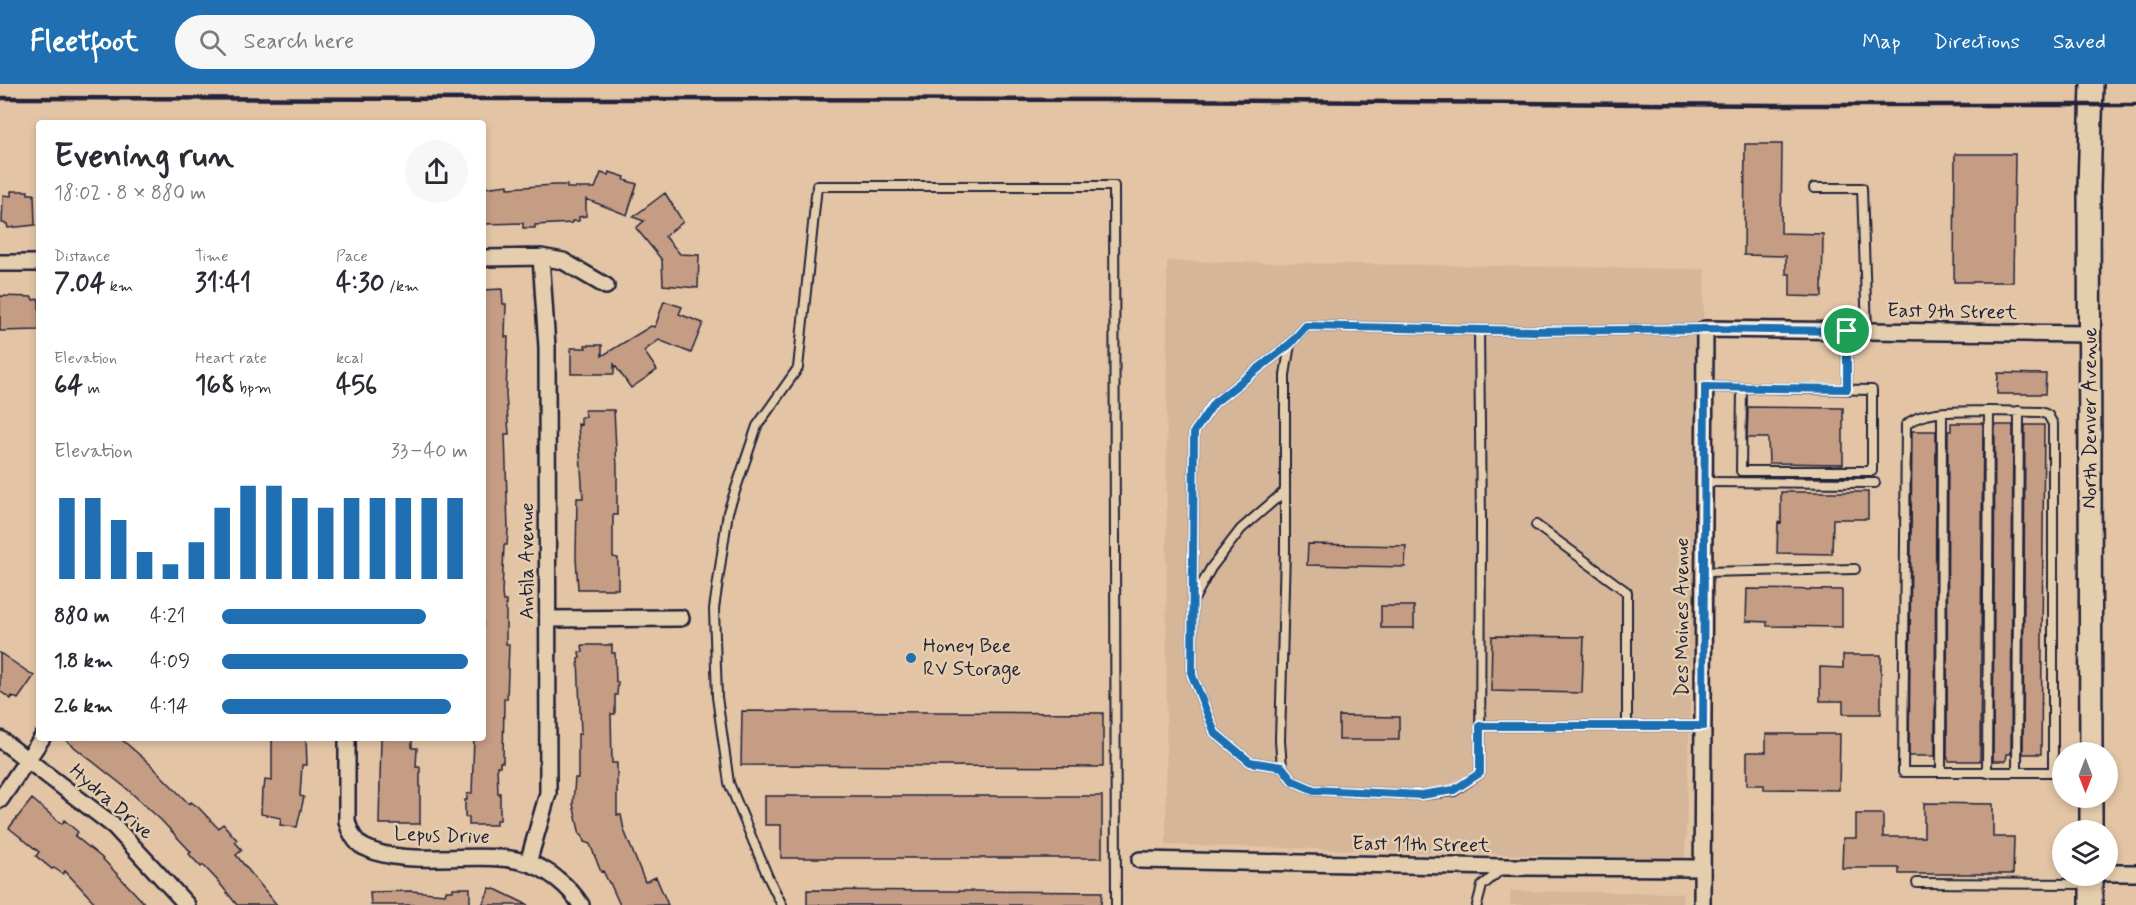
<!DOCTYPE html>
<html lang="en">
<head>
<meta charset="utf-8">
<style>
	:root { --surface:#fff; --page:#f7f7f7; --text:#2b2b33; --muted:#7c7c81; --accent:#1f6fb2 }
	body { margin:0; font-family:Mynerve,sans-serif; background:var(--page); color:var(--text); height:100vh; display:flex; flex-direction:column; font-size:22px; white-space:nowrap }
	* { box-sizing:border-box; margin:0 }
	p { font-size:20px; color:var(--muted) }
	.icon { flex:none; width:33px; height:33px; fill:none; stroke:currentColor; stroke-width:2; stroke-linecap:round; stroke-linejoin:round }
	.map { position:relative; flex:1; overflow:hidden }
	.panel { position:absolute; left:36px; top:36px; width:450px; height:621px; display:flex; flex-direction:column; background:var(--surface); border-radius:6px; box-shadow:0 3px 9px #0003 }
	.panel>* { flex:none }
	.needle { width:39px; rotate:180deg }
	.tools { position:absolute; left:2052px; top:658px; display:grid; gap:12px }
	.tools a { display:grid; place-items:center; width:66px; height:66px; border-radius:50%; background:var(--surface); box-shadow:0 3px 9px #0003; font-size:30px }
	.pin { position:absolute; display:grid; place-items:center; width:51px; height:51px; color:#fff; margin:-26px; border:3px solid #fff; border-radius:50%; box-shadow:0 2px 6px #0007 }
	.round { display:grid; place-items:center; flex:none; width:63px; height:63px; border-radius:32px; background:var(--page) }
	.head { display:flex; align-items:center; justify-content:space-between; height:102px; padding:0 18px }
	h1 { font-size:33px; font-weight:700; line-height:45px }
	.stats { display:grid; grid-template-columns:repeat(3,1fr); gap:9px; height:102px; padding:6px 18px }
	.stats div { display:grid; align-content:center }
	.stats b { font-size:26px; font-weight:700 }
	.stats small { font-size:16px; font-weight:400 }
	.stats p { font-size:16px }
	.chart { height:168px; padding:12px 18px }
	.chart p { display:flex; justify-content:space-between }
	.chart svg { width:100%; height:108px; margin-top:6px; stroke:var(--accent); stroke-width:6 }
	ul { padding:0 18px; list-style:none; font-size:20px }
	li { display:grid; grid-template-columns:96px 72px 1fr; align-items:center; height:45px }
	li i { height:15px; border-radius:8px; background:var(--accent) }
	header { display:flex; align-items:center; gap:36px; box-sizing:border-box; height:84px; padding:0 30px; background:var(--accent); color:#fff }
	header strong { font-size:28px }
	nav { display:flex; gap:33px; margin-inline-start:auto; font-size:21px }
	.search { width:420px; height:54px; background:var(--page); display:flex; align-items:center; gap:15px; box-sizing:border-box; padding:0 21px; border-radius:33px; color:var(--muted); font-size:22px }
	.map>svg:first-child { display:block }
	.built { fill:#d6b699 }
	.building { fill:#c59d84; stroke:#22223b; stroke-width:1.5 }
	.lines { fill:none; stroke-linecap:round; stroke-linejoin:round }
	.lane-casing { stroke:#22223b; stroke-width:12 }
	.street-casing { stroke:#22223b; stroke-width:20 }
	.secondary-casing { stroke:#22223b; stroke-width:26 }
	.lane { stroke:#e5ceae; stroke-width:8 }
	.street { stroke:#e5ceae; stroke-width:15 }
	.secondary { stroke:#e5ceae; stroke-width:21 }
	.rail { stroke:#22223b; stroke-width:4.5 }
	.route-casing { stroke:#fff; stroke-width:12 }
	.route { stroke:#1f6fb2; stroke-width:8 }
	.poi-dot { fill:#1f6fb2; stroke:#e5ceae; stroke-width:2 }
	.labels { text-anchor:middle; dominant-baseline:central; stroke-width:5; stroke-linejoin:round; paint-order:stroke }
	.street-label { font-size:20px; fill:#22223b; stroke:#e5ceae }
	.poi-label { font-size:20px; fill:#22223b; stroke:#e5ceae; text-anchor:start }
</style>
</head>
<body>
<header>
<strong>Fleetfoot</strong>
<div class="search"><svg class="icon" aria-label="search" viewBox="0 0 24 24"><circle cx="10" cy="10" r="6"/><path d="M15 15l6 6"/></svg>Search here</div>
<nav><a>Map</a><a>Directions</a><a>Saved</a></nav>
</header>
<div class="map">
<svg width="2136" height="821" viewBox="0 0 2136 821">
	<rect width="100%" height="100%" fill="#e3c5a5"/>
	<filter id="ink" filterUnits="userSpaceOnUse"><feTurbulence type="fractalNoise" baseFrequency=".0167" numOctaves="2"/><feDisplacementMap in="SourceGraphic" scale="12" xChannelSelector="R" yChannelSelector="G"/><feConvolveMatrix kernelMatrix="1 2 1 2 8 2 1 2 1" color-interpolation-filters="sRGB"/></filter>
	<g filter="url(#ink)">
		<path class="built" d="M1167,177L1705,185L1685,775L1166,761Z
			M1510,807L1682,809V821H1510Z"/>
		<path class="building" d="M1745,60H1782L1781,149L1823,150L1822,213L1790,212V190H1786V172L1744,171Z
			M1955,70H2015L2013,198H1954Z
			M609,88L625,93L624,96L637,100L627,131L586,115V132L579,133V137H572V139L535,141V144H523V139L483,140V104L508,101V104L555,101H567V104H595L601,89L608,91Z
			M11,107H28V110H34L35,141L8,144L7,140L2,139L3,111L11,112Z
			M665,109L683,138L665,152L680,170L699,171L698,204L663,201L662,176L636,144L644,137L633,133Z
			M502,205L503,220H506L505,253H508L506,311L509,350H505L508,446L507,461H504L502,510L503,517H506V560H509L507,615H504L503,678H500V682H497L498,709H500V736H496V741H469V733H465V716H467V710L472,709L474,654H483V206Z
			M0,212L32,213L33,216L39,215V246L0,247Z
			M664,217L682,223L679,230L703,239L691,269L659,256L644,267L657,286L631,304L614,280V290H571V264H586L585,261H602V272L651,242L655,243Z
			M1998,289L2046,290L2045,310H1997Z
			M1748,323L1843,324V380L1769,379L1768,354H1747Z
			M585,326H614L617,384V431H613V473L618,474V505H578L576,474L577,414H583L578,340L581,341V333H586Z
			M1951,339H1982L1983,341L1980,677H1949L1947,672L1948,347H1951Z
			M1995,341H2013L2011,670H2007L2006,677H1993Z
			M2025,341H2044L2041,670H2023Z
			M1912,347H1936L1935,672H1909Z
			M1781,408H1868V435H1833L1832,470L1777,469L1778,438L1781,439Z
			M1308,460L1406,462L1405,483L1307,481Z
			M1747,505L1842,506V543L1767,542V538L1746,537Z
			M1381,522H1414V544H1381Z
			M1492,552L1584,553L1582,609L1491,607Z
			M582,561H612V569H615L616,598H618L617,611H615V630H611L612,679H617V731H621L624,746L645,798L656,793L668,821H620L610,799H609L603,787L601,788L590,760L584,758L582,751H580L573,720L575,694H578V650H581L578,574H580L579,568H583Z
			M0,569L34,592L18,615L12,612L11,615L0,607Z
			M1843,571H1881V630H1843V617H1820V583L1843,584Z
			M742,627L1103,629V683L741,681Z
			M1339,632L1399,633V656H1339Z
			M1766,650H1840L1839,706L1764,705V701H1747V668H1766Z
			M63,654H120L150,680L189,720L191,718L198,723L218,744L223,740L237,756L235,758L242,766L236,771L277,821H237L217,796L203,781L201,783L189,770L191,768L161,736L126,704Z
			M272,654H306L307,681H302L300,712L304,713L297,743L280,741L281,734L261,730L262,705H264L265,696L272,697Z
			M381,654H412V664H417L416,683H420V740H379Z
			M765,712H1102V774H781V741H765Z
			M32,715L62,740L64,736L78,748L75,752L101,773L146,821H97L65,787L63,790L54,784L52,785L36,772L39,768L9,744Z
			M1924,719L1993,720V753H2014L2013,790H1899V784H1842L1843,754H1856V730H1883V753H1924Z
			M453,804H470V821H371L370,808L411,807L445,810L446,807H453Z
			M490,804L497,806L528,821H482Z
			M807,806L1102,808L1101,821H807Z"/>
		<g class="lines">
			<defs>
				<path id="lane" d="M1814,104H1862L1867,247
					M1479,246L1481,438L1480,689L1454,707L1421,711L1314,706L1293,697L1282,683L1280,657L1285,466V291L1290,260L1306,242L1535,247L1705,245
					M1847,247V305
					M1705,303L1872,306V387H1741L1742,304
					M1989,327L2041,328L2048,331L2053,340V688H1903L1906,341C1924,324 1965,328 1989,327Z
					M1704,398L1875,399
					M1536,441L1627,508V642H1703
					M1704,488L1855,485
					M1194,515L1211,484L1241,445L1285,407
					M1480,642H1627
					M1282,683L1250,678L1215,649L1192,591L1194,348L1214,319L1290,260
					M1941,688L1942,329
					M2017,688L2019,327
					M1987,689L1989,327
					M1917,799L2089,800
					M782,821L768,793L729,699L717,613L714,525L728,428L757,342L798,284L817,102H1114L1116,821
					M1477,821L1482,802L1503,784"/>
				<path id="street" d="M483,174L541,173L563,177L606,202
					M0,179H39
					M548,535L681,534
					M347,654V737C349,746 355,759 364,763C407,786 480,764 528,779C548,785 570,803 581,821
					M0,655L114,742L187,821
					M0,716L42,654
					M1140,776L1504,783L1702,784
					M528,779L548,709L547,263L541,173
					M2108,789H2136
					M1702,821L1705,245L2090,250"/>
				<path id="secondary" d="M2091,669L2089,104L2092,0
					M2091,714V747
					M2091,792V821"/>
			</defs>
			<use href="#lane" class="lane-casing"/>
			<use href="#street" class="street-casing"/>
			<use href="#secondary" class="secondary-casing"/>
			<use href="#lane" class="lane"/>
			<use href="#street" class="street"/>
			<use href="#secondary" class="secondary"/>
			<path class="rail" d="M0,14L1153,16L1773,21H2136"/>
		</g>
	</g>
	<g class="lines" filter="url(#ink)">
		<defs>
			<path id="route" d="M1306,242L1535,247L1705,245L1847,247V305L1705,303L1703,642H1480V689L1454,706L1421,711L1314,706L1293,697L1282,683L1250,678L1215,649L1192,591L1194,348L1214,319L1290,260Z"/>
		</defs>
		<use href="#route" class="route-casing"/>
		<use href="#route" class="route"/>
	</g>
	<circle class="poi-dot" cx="911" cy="574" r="6"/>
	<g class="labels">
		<g class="street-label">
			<text transform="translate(1952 228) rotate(1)">East 9th Street</text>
			<text transform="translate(2090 334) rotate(-90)">North Denver Avenue</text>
			<text transform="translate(527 477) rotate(-90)">Antila Avenue</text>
			<text transform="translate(1682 533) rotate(-90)">Des Moines Avenue</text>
			<text transform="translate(111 718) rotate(41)">Hydra Drive</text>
			<text transform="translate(442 752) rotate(2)">Lepus Drive</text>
			<text transform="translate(1421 761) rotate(1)">East 11th Street</text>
		</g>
		<g class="poi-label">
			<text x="923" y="562">Honey Bee<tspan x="923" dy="23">RV Storage</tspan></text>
		</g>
	</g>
</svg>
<div class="tools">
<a><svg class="needle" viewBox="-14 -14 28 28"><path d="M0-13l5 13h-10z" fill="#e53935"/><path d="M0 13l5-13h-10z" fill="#7c7c81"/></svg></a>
<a><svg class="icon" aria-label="layers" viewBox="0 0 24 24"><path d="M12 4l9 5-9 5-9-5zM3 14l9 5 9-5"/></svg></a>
</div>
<div class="pin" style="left:1847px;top:247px;background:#1e9e55"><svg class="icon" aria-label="arrive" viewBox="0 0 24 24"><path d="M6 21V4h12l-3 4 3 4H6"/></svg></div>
<section class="panel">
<div class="head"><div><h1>Evening run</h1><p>18:02 · 8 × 880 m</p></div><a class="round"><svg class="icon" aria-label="share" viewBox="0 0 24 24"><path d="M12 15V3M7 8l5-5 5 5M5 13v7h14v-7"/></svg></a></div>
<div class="stats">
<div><p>Distance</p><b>7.04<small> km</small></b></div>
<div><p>Time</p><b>31:41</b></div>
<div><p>Pace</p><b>4:30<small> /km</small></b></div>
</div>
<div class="stats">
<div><p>Elevation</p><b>64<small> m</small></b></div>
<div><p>Heart rate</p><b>168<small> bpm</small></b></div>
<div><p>kcal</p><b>456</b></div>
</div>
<div class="chart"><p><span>Elevation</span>33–40 m</p>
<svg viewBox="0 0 160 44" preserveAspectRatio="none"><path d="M5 44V11M15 44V11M25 44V20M35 44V33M45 44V38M55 44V29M65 44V15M75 44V6M85 44V6M95 44V11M105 44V15M115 44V11M125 44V11M135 44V11M145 44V11M155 44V11"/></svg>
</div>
<ul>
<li><b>880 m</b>4:21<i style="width:83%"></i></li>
<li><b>1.8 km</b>4:09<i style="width:100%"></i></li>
<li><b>2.6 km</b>4:14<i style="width:93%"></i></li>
</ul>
</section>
</div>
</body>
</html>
